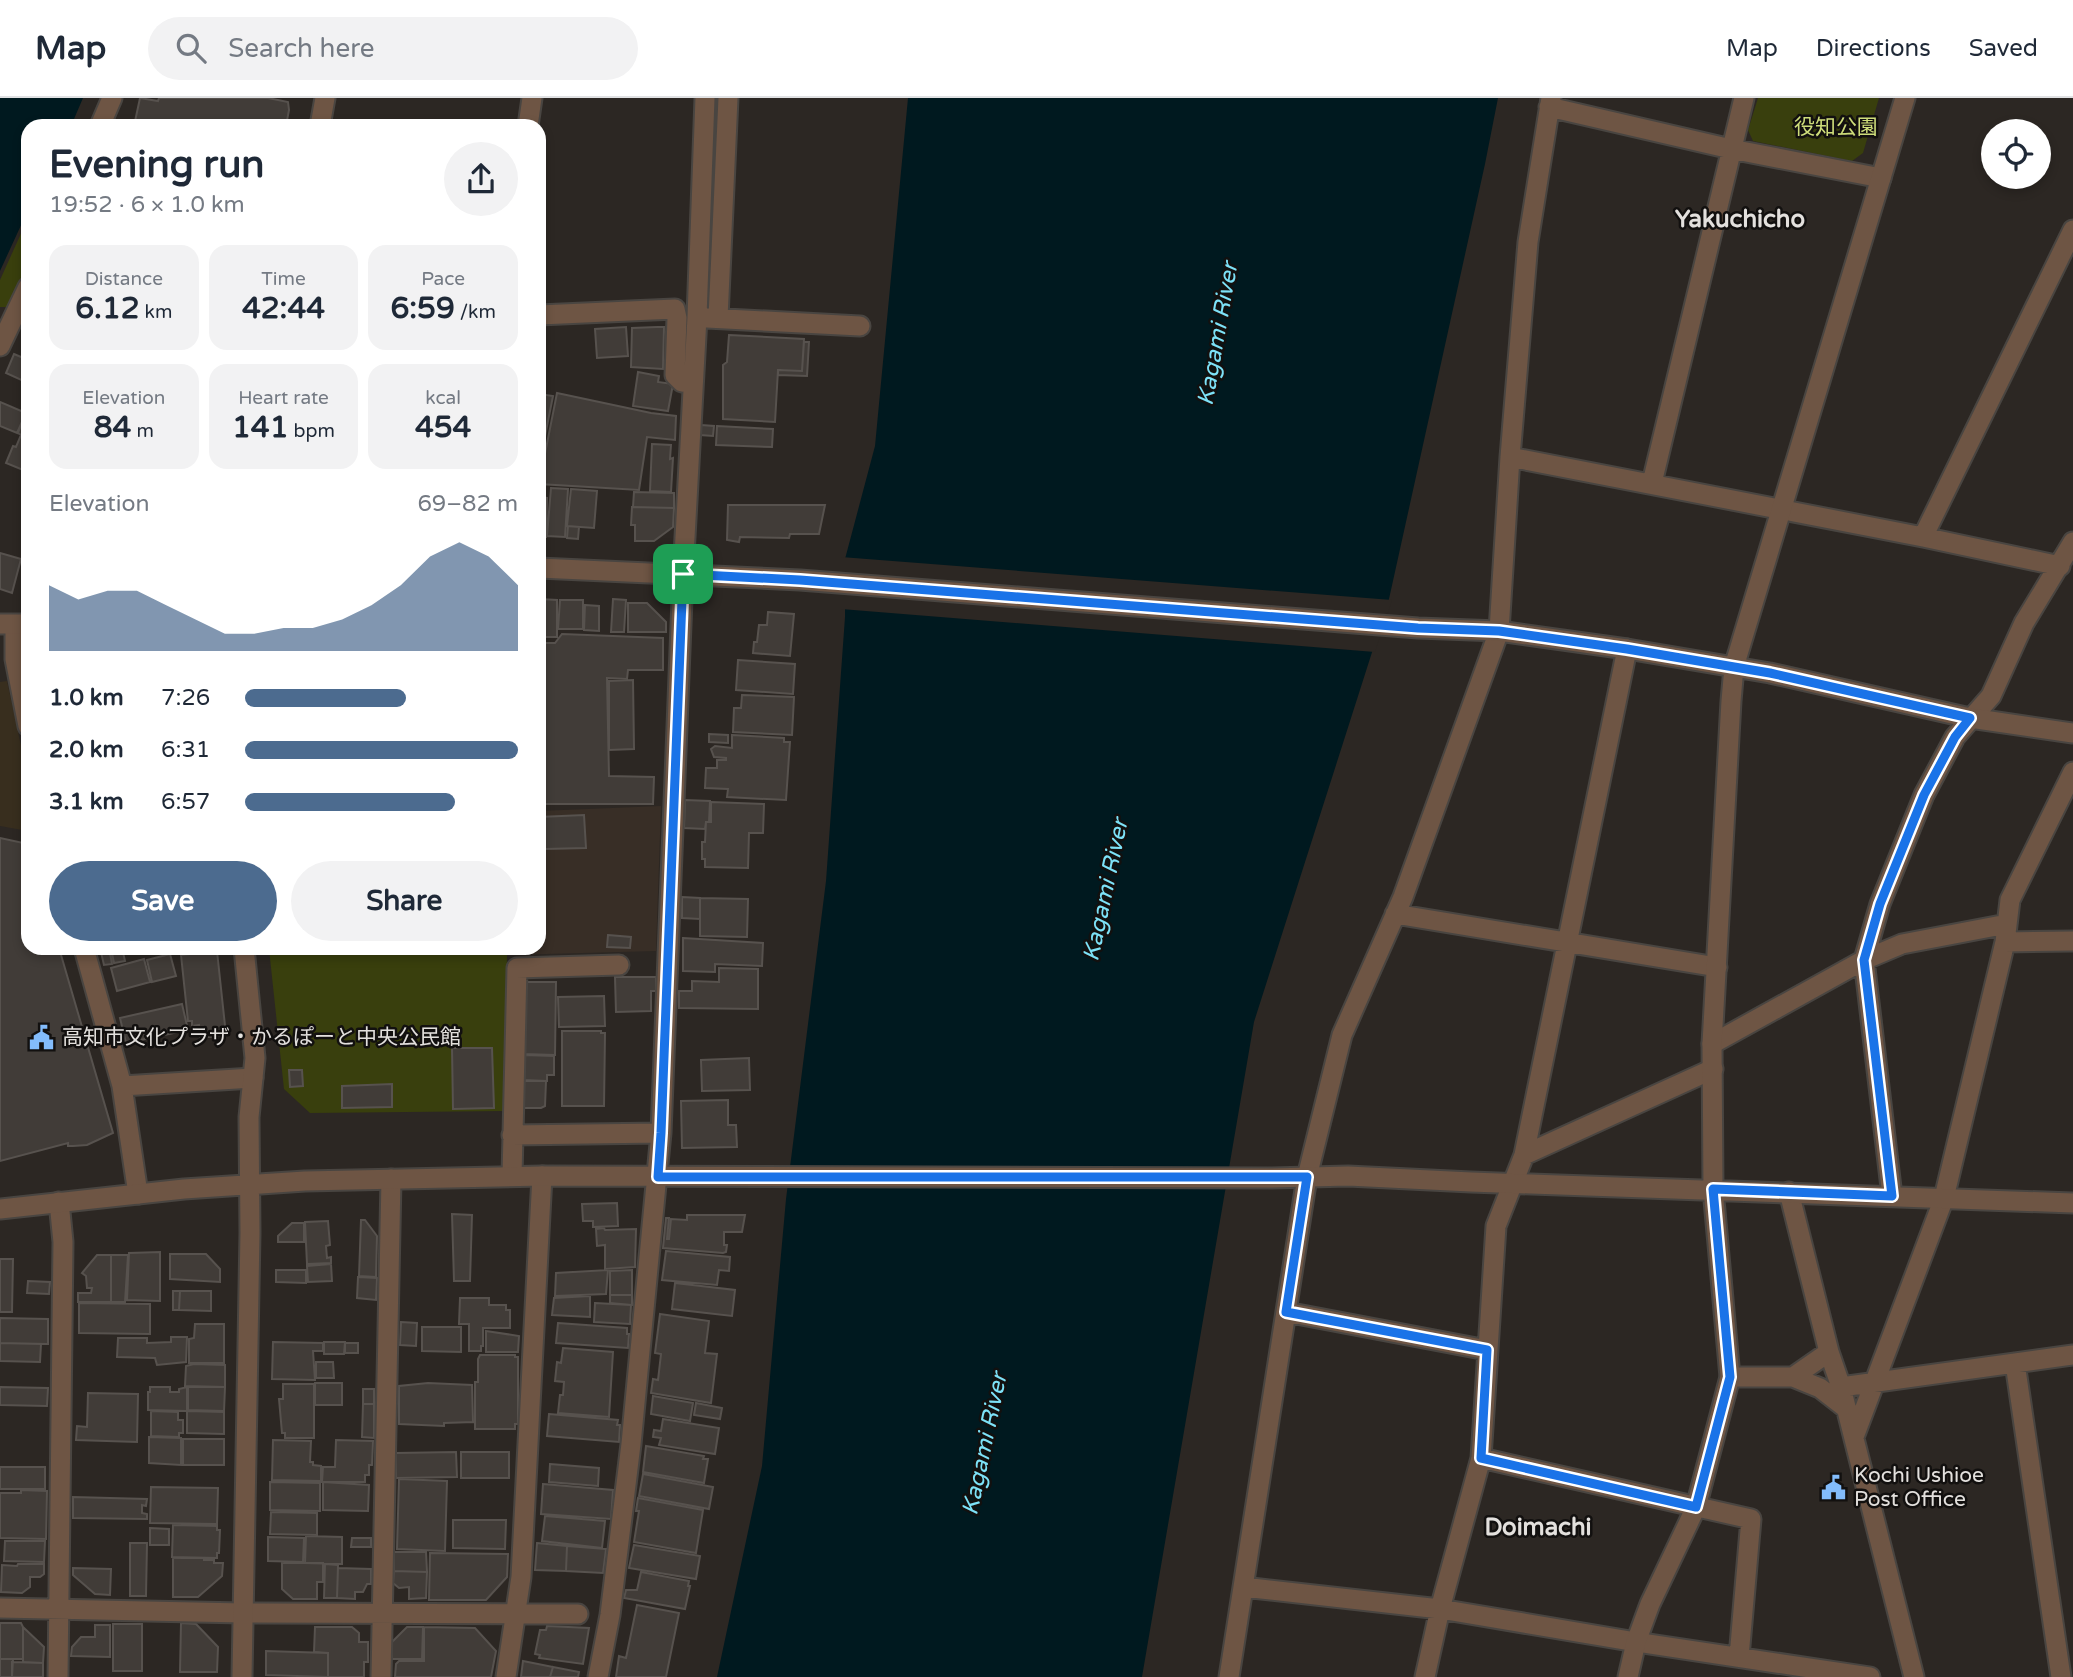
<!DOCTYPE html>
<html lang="en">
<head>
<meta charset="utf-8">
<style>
	:root { --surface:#fff; --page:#f2f2f3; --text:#1f2937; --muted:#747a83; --line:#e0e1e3; --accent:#4c6b8f }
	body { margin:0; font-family:"Varela Round","Noto Sans JP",sans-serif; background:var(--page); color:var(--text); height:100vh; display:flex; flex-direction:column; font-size:26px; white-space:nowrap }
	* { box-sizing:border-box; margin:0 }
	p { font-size:23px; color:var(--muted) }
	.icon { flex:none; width:38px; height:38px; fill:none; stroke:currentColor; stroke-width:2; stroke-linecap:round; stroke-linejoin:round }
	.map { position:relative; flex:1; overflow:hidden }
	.sheet { position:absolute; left:21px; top:21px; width:525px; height:836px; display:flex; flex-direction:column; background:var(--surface); border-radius:21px; box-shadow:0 4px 10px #0003 }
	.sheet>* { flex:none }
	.controls { position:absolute; left:1981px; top:21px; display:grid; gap:14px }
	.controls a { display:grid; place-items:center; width:70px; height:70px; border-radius:50%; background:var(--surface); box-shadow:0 4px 10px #0003; font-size:35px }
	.pin { position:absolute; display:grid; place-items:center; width:60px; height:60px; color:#fff; margin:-30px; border-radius:14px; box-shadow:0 4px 10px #0006 }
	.round { display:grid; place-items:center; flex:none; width:74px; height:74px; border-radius:37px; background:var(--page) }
	.summary { display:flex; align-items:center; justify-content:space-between; height:119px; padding:0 28px }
	h1 { font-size:38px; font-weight:700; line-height:52px }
	.figures { display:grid; grid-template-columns:repeat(3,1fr); gap:10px; height:119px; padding:7px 28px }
	.figures div { display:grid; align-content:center; border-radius:18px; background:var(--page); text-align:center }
	.figures b { font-size:30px; font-weight:700 }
	.figures small { font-size:19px; font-weight:400 }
	.figures p { font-size:19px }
	.chart { height:196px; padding:14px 28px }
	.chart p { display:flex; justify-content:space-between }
	.chart svg { width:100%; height:126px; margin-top:7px; fill:var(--accent); opacity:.7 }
	.button { display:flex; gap:14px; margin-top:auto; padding:14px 28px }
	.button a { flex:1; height:80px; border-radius:42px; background:var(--accent); color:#fff; font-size:28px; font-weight:700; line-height:80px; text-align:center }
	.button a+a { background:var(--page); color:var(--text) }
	ul { padding:0 28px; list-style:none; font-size:23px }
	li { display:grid; grid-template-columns:112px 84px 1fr; align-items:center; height:52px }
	li i { height:18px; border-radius:9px; background:var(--accent) }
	header { display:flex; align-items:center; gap:42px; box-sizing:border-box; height:98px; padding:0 35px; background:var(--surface); border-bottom:2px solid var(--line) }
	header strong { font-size:33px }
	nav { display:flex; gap:38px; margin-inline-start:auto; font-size:24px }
	.search { width:490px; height:63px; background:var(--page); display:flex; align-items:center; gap:18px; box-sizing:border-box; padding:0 24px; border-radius:38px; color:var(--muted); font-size:26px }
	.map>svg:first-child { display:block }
	.built { fill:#382e26 }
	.medical { fill:#382e1e }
	.green { fill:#393f0d }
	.water { fill:#00191f }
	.pier { fill:#2c2723 }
	.building { fill:#413c38; stroke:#57524e; stroke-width:2 }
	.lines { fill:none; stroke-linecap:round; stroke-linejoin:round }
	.minor-casing { stroke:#494541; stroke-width:23 }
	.tertiary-casing { stroke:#494541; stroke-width:23 }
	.minor { stroke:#6e5544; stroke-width:19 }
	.tertiary { stroke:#6e5544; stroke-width:19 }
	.route-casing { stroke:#fff; stroke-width:14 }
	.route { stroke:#1a73e8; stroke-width:9 }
	.labels { text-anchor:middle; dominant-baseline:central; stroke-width:5; stroke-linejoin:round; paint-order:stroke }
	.park-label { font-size:21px; fill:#cedd7a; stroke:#12100f }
	.poi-label { font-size:21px; fill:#e3e0dd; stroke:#12100f; text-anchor:start }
	.water-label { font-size:23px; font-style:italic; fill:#7de2f8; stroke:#12100f }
	.quarter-label { font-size:24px; font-weight:bold; fill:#e3e0dd; stroke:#12100f }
</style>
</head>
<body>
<header>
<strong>Map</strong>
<div class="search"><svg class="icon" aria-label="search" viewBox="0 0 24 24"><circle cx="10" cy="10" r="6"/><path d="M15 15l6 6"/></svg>Search here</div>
<nav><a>Map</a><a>Directions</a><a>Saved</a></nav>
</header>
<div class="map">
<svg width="2073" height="1579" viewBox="0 0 2073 1579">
	<rect width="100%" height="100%" fill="#2c2723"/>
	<path class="built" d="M661,708L656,853L510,857L488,853L487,851L539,850V713Z"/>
	<path class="medical" d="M7,583L28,680V733L0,728V584Z"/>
	<path class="green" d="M1758,0H1879L1863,55L1852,63L1753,43L1748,32Z
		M28,120V166L7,209H0V182Z
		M487,850V854L507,857L505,1013L310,1015L284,991L269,851Z"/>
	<path class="water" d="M0,0H83L71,28H28V112L0,173Z
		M908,0H1498L1485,66L1389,501L1254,924L1142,1579H717L762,1368L786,1101L826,783L845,519V461L875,348Z"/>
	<path class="pier" d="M841,459L1392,502L1375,554L841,511Z"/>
	<path class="building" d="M140,0L158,3L159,0H268L288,4L289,12L286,28H134Z
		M626,229L628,258L597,260L595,231Z
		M657,229H664L663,271L631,269L632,230Z
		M729,237L804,241L802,273L778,272L775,324L723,321V267L727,264Z
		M804,244H809L807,278L778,277V272L802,273Z
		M14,256L28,262V285L6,275Z
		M638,274L659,278L658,284L673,286L668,313L633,308Z
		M557,295L651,315L676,318L675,342L647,339L639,392L539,386Z
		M539,296L553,298L539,368Z
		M0,304L26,315L17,335L0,328Z
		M26,315L28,316V374L6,365L13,348L16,349L21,337L18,335Z
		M701,327L714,328L713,338L700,337Z
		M717,328L773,331L772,349L716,347Z
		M652,346L671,347L670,361L673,360L671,394L650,393Z
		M551,390L568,391L565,439L547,438Z
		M571,391L597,393L594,430L567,428Z
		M634,394L674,395V410L633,409Z
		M539,399L547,400L546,439H539Z
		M728,407H825L819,436H790L789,440L740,439L739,444L727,442Z
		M632,409L674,410L673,429L654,443H635V427H631Z
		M568,428L579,429L578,441L567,440Z
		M0,455L21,461L12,495L0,491Z
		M539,501L557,502V539H539Z
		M613,501L626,502L624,534H611Z
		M560,502H583V531H558Z
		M628,505H647L666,524V534H628Z
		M585,507L599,508V533L584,532Z
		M768,514L794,516L790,558L753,555L754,544H757L759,527H767Z
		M562,536L663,540V572H628L627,581L607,580L609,678L654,679L653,706H539V545H555Z
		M738,562L795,566L793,596L736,592Z
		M633,582L634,651L609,652V583Z
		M742,597L794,599L792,637L733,634L734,610H741Z
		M709,636L728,637V645L709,644Z
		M732,637L784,640V644H790L786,702L727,699L728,691L705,690L706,670H717V662H726V660L714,659L711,651L715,648L732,650Z
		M685,702L710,703L709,724H706L705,731L684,730Z
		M711,704L764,706L763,735H749L748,770L705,769V761H702V744H705L706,724H711Z
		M584,717L586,750L545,751L539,763V719Z
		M0,740L28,746V850H59L113,1035L87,1047L73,1048H68V1045L0,1063Z
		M682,799L700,800V821L682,820Z
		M700,800L748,801L747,839L700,838Z
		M608,837L631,839L630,850L607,849Z
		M683,840L763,845L762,868L715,866V874L683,873Z
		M100,850H109L112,866L104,867Z
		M111,850H122L125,863L114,865Z
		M217,853L226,937L200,940L199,927L192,928V923H188L181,857Z
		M170,856L176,878L152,884L147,862Z
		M144,861L150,884L117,893L111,870Z
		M719,870L758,871V911L679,910V893H692V883L719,884Z
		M615,879H656V893H651V913L616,914Z
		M525,884H556L555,957L523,956Z
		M604,898L605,928L559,929L558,899Z
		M182,906L188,932L126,945L120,920Z
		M562,933H601V935H605L604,1008H562Z
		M452,950H492L494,1010L453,1011Z
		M524,957L554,958V977H547V983L523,982Z
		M749,960L750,992L702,993L701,962Z
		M289,972H302L303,988L290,989Z
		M522,983H546L545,1008L541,1010H521Z
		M392,986V1009L342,1010V988Z
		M728,1002V1027H736L737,1049L682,1050L681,1003Z
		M617,1105L618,1128L593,1129V1123H583L582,1106Z
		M452,1116L472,1117L470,1183H454Z
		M687,1117H745L742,1134H724V1147H727L726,1154L723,1155L663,1150L666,1120H669L667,1141H669L671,1121L687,1122Z
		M361,1122H365L377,1138L376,1179L359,1178Z
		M328,1123L330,1147L326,1148L327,1160L331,1159V1165L307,1166L305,1124Z
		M292,1125H304V1144H278V1138Z
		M604,1130L605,1132L636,1131L635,1169L605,1171V1147L597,1148L596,1131Z
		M666,1153L730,1159L729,1173L719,1172L717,1187L662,1182Z
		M160,1154V1203L127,1202L129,1155Z
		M170,1156H206L220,1171V1184L170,1181Z
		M97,1157H111V1204H78V1195H91L92,1190H87L86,1178L82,1175Z
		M111,1157H128L125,1204H111Z
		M0,1161H13L12,1214H0Z
		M331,1166L332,1183L308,1184L307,1168Z
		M276,1172H306V1185L276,1184Z
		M608,1172L606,1196L555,1198L556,1175Z
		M632,1172V1197H610V1173Z
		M358,1179L377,1180L376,1202L357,1200Z
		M28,1183L50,1184L49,1196L27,1195Z
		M675,1185L735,1192L732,1218L672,1211Z
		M173,1193H180L179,1212H173Z
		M180,1193H211V1213L179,1212Z
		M610,1197H632V1207L610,1205Z
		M590,1198V1219L552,1217L554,1200Z
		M460,1200H489V1207H506V1212H510V1230H483V1248H481V1253H469V1226H459Z
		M79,1205L150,1206V1236L79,1235Z
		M595,1205L631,1207L630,1226L594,1224Z
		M660,1216L709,1223L705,1255L717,1256L711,1305L651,1295L653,1281L658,1282L661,1256L655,1255Z
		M0,1220L48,1221V1246L0,1245Z
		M401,1224L417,1225L416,1248L400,1247Z
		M558,1225L627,1230V1236H629L628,1250L556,1245Z
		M195,1226H224V1265H189V1241L194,1240Z
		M422,1229H461V1254L422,1253Z
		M486,1233L519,1238L518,1254H486Z
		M171,1239H187L186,1264L157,1267L155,1260L117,1259L118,1240H147V1245L171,1244Z
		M273,1244L323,1245V1253H313L315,1282L272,1281Z
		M324,1244H345L344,1256H324Z
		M0,1245L41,1246L40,1264L0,1263Z
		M345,1245H358V1255H345Z
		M563,1250L613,1254L609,1319L558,1315L560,1297H563L564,1284L555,1283L557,1264L561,1265Z
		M480,1257H515V1259H518V1326H515V1331H475V1284H478V1261Z
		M316,1264H333L334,1280H316Z
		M194,1266L225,1267V1289L185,1288L186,1268Z
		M315,1285H342V1307H315Z
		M428,1285L472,1287L473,1324L444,1325V1328L399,1326V1288Z
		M283,1286H314V1340H285V1335H282L279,1301H283Z
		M0,1289L48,1290L47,1308L0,1307Z
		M150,1289H170V1294H179V1291L187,1289V1313L148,1312V1294H150Z
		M188,1289H225L224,1313L188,1312Z
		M363,1291H374V1306H363Z
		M88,1295L138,1296L137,1344L76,1342L77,1328L87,1329Z
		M653,1298L693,1305L690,1323L651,1316Z
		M696,1305L722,1310L720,1321L694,1317Z
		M363,1306H374V1340L362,1339Z
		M151,1313L178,1314V1322H183V1335H179V1339L151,1338Z
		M187,1313L224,1314V1336L187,1335Z
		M549,1316L618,1322L617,1327H620L619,1344L547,1338Z
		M663,1321L719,1330L715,1356L659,1347L661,1340L653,1339L654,1332L661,1333Z
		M149,1339L181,1340V1367L149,1365Z
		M183,1341H224V1367H183Z
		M273,1342L311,1343L310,1364H313V1367L321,1368V1383L272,1382Z
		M336,1342L373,1343L372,1367H369V1377H365V1384H322L323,1369H335Z
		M646,1348L704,1358L703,1361H708L704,1385L643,1374Z
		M456,1354L457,1379L396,1380V1355Z
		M461,1354H509V1380H461Z
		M550,1366L599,1370L598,1388L549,1384Z
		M0,1369H45V1391H0Z
		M643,1376L713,1389L709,1411L639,1398Z
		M399,1381L447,1383L445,1453L397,1451Z
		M270,1384L320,1385V1413L270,1412Z
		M323,1384L369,1387L368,1413L323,1412Z
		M543,1386L613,1392L611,1421L541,1416Z
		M151,1389L218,1390L217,1426L150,1425Z
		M21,1392L47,1393L46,1441L0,1440V1395H21Z
		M73,1399L147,1401L146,1408L142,1407V1415L147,1416V1421L73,1420Z
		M638,1400L703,1412L696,1455L634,1444L639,1413H636Z
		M271,1414L317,1415V1437L270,1436Z
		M545,1418L605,1423L602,1450L542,1443Z
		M453,1422H506L505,1451L453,1450Z
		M173,1427L217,1428V1432H220L219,1455H217V1460L172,1459Z
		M150,1430L169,1431V1447H150Z
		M306,1438L342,1439V1466L305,1465Z
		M268,1439L304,1440L303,1464L268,1463Z
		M352,1440H371V1449H351Z
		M5,1443H45L44,1464L4,1463Z
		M130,1445H147L146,1498H130Z
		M537,1445L567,1448L566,1473L535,1472Z
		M634,1447L700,1458L696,1481L629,1470Z
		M567,1448L606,1451L603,1475L566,1473Z
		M394,1454H426L427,1474L394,1473Z
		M430,1455L508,1456L507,1479L486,1502H429Z
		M173,1460H204V1462H214V1465H223L222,1478L198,1499H173Z
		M282,1465H323V1484H317V1501H293L282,1491Z
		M18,1466H44V1476L40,1479H30V1489L22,1495L1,1494L2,1467L17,1468Z
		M325,1466L338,1467L337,1500H324Z
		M73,1470L111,1471L110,1497L95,1496L73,1477Z
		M338,1470L371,1471V1486H367L363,1494H355V1501L337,1500Z
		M394,1473L427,1474L426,1500L409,1501V1489L399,1490L393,1485Z
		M641,1474L689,1483L688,1488H690L685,1511L624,1500L626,1492H637Z
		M637,1507L679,1515L666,1579H616L619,1558L626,1560Z
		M0,1525H21L23,1529V1561H0Z
		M181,1525L196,1526L218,1549L217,1574H180Z
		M113,1526H142V1573H113Z
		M95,1527H110V1559L71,1558L72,1549L81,1539H95Z
		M547,1528L589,1530L583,1566L539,1560L540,1557L535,1556L540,1532H546Z
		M23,1529L44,1549L43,1565L23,1564Z
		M315,1529H352L359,1535V1544H368V1564H364V1579H328V1555L314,1554Z
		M407,1529H423L422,1561H392V1544Z
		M424,1529L475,1530L496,1553L491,1579H395L396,1566L399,1563H424Z
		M266,1553L328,1555V1579L266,1577Z
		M0,1561H13L12,1579H0Z
		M523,1563L553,1569L550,1579H521Z
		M12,1564L43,1565V1579H12Z
		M553,1569L579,1574L578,1579H550Z"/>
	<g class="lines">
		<defs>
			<path id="minor" d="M1549,9L1731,51L1881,80
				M100,28L112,0
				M528,28L532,0
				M539,217L675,211L677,220L675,277L682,284L693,286
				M707,220L860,228
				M718,220L728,0
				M0,248L28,189
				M1510,359L1923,439L2060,468
				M1652,385L1744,0
				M1923,439L2073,132
				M15,528V561L28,628
				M1395,816L1717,869
				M2005,844L2073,843
				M84,850L122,988L138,1096
				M1712,946L1864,862L1902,846L2007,826
				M122,988L253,980
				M512,1037L661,1035
				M1524,1057L1713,971
				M512,1078L517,870L619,867
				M1789,1094L1829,1254L1841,1289L1914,1579
				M1892,1098L1864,862L1880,806L1924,697L1955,639L1991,598L2024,525L2073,444
				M1286,1214L1487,1252
				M2015,1265L2061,1579
				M1730,1279H1793L1820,1290L1847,1311
				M1793,1279L1829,1254
				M1841,1289L2073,1257
				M1854,1339L1944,1100L2005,844L2010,802L2073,674
				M1481,1360L1751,1421L1739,1559
				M1243,1489L1440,1511L1636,1544L1870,1579
				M0,1510L243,1515L578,1516
				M58,1579L63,1144L59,1104
				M381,1579L391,1081
				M506,1579L521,1479L542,1078
				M598,1579L610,1517L631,1346L661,1035L683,476L697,219L705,0
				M1229,1579L1307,1079L1342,937L1403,799L1499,533L1510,359L1528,144L1551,0
				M1425,1579L1440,1511L1481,1360L1496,1128L1524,1057L1627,551"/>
			<path id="tertiary" d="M320,28L325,0
				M539,470L800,482L1418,530L1499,533L1627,551L1770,575L1970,620L2073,635
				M0,526H28
				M0,1111L184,1091L305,1083L542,1078L1272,1080L1348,1078L1471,1084L2073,1105
				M242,1579L250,1135L249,1019L255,960L244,850
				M1628,1579L1636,1544L1650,1506L1696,1409L1730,1279L1713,1091L1712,946L1731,603L1734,569L1905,0"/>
		</defs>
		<use href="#minor" class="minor-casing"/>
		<use href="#tertiary" class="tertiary-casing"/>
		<use href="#minor" class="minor"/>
		<use href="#tertiary" class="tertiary"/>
	</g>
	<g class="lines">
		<defs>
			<path id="route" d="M683,476L800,482L1418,530L1499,533L1627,551L1770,575L1970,620L1955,639L1924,697L1880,806L1864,862L1892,1098L1713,1091L1730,1279L1696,1409L1481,1360L1487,1252L1286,1214L1307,1079H658L661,1035Z"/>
		</defs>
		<use href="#route" class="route-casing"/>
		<use href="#route" class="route"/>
	</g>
	<defs>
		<symbol id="civic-bare" viewBox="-9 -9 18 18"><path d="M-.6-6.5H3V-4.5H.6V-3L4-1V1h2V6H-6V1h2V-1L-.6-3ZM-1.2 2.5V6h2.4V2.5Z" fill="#83bcfb" stroke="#12100f" stroke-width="2.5" paint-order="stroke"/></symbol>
	</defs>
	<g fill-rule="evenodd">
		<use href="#civic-bare" x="24" y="922" width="35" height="35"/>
		<use href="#civic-bare" x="1816" y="1372" width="35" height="35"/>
	</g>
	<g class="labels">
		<g class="park-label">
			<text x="1836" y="29">役知公園</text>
		</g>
		<g class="poi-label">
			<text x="62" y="939">高知市文化プラザ・かるぽーと中央公民館</text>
			<text x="1854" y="1377">Kochi Ushioe<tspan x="1854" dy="24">Post Office</tspan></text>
		</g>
		<g class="water-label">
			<text transform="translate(1218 236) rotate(-80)">Kagami River</text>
			<text transform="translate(1106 792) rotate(-78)">Kagami River</text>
			<text transform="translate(985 1346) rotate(-78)">Kagami River</text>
		</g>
		<g class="quarter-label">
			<text x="1740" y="121">Yakuchicho</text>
			<text x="1538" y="1429">Doimachi</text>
		</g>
	</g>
</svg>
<div class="controls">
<a><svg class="icon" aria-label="locate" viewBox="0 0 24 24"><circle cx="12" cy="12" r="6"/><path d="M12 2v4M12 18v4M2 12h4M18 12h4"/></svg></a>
</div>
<div class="pin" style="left:683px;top:476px;background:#1e9e55"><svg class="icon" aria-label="arrive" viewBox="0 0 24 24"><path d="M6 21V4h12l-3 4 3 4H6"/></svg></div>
<section class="sheet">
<div class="summary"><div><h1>Evening run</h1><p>19:52 · 6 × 1.0 km</p></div><a class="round"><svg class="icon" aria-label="share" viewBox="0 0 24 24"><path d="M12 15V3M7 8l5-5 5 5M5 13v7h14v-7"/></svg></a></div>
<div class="figures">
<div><p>Distance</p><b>6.12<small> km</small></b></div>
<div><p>Time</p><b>42:44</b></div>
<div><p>Pace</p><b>6:59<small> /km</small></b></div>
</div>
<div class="figures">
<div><p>Elevation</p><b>84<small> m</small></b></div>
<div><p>Heart rate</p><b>141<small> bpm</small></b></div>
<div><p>kcal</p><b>454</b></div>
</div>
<div class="chart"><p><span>Elevation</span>69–82 m</p>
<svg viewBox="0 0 160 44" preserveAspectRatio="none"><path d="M0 44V21L10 26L20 23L30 23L40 28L50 33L60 38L70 38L80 36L90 36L100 33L110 28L120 21L130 11L140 6L150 11L160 21V44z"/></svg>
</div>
<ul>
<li><b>1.0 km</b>7:26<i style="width:59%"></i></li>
<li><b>2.0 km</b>6:31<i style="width:100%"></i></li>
<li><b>3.1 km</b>6:57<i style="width:77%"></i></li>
</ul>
<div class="button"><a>Save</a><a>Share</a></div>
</section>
</div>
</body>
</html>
